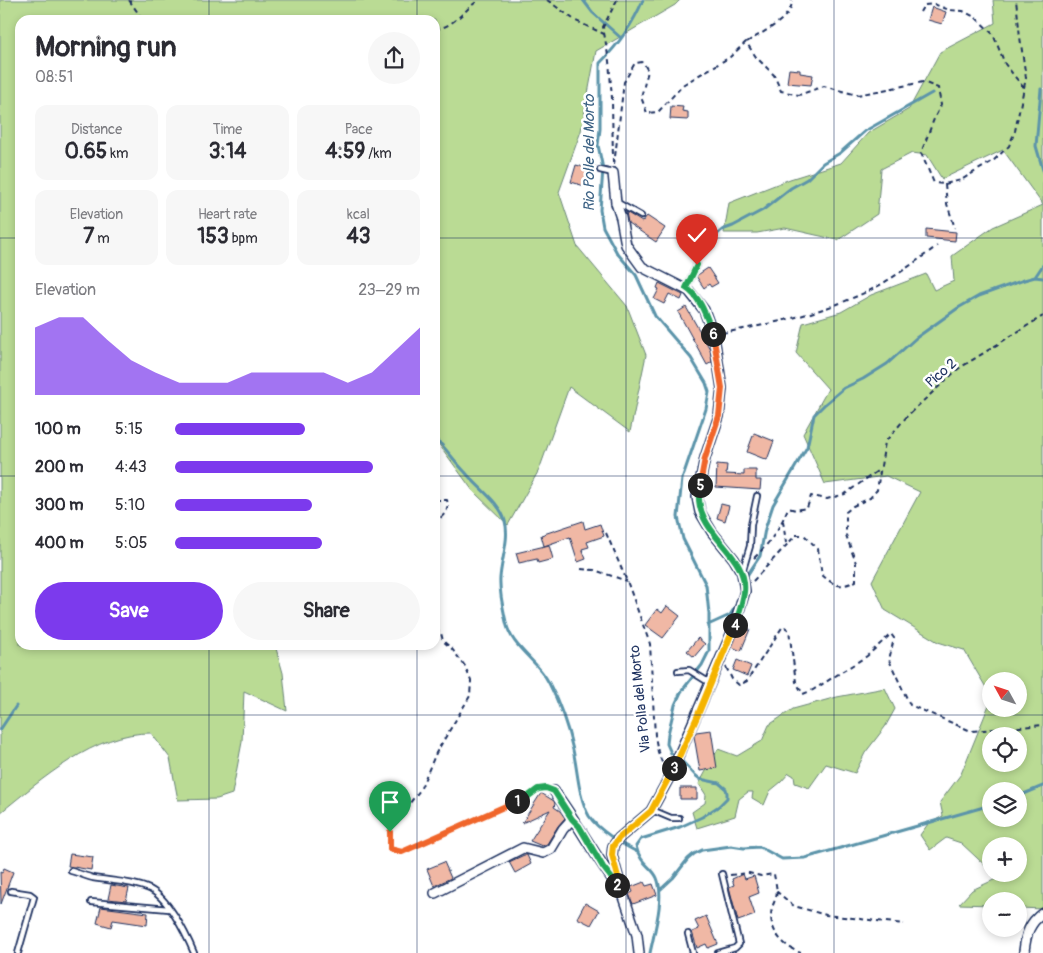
<!DOCTYPE html>
<html lang="en">
<head>
<meta charset="utf-8">
<style>
	:root { --surface:#fff; --page:#f7f7f7; --text:#2b2b33; --muted:#7c7c81; --accent:#7c3aed }
	body { margin:0; font-family:Pangolin,sans-serif; background:var(--page); color:var(--text); height:100vh; display:flex; flex-direction:column; font-size:19px; white-space:nowrap }
	* { box-sizing:border-box; margin:0 }
	p { font-size:16px; color:var(--muted) }
	.icon { flex:none; width:28px; height:28px; fill:none; stroke:currentColor; stroke-width:2; stroke-linecap:round; stroke-linejoin:round }
	.map { position:relative; flex:1; overflow:hidden }
	.side { position:absolute; left:15px; top:15px; width:425px; height:635px; display:flex; flex-direction:column; background:var(--surface); border-radius:15px; box-shadow:0 2px 8px #0003 }
	.side>* { flex:none }
	.needle { width:32px; rotate:310deg }
	.tools { position:absolute; left:982px; top:672px; display:grid; gap:10px }
	.tools a { display:grid; place-items:center; width:45px; height:45px; border-radius:50%; background:var(--surface); box-shadow:0 2px 8px #0003; font-size:25px }
	.pin { position:absolute; display:grid; place-items:center; width:42px; height:42px; color:#fff; margin:-51px -21px; border-radius:50% 50% 50% 0; rotate:-45deg; box-shadow:0 0 5px #0007 }
	.pin .icon { rotate:45deg }
	.km { position:absolute; width:25px; height:25px; margin:-12px; border-radius:50%; background:#222; color:#fff; font-size:14px; line-height:25px; text-align:center }
	.round { display:grid; place-items:center; flex:none; width:52px; height:52px; border-radius:26px; background:var(--page) }
	.summary { display:flex; align-items:center; justify-content:space-between; height:85px; padding:0 20px }
	h1 { font-size:28px; font-weight:800; line-height:38px }
	.metrics { display:grid; grid-template-columns:repeat(3,1fr); gap:8px; height:85px; padding:5px 20px }
	.metrics div { display:grid; align-content:center; border-radius:12px; background:var(--page); text-align:center }
	.metrics b { font-size:21px; font-weight:800 }
	.metrics small { font-size:14px; font-weight:400 }
	.metrics p { font-size:14px }
	.chart { height:140px; padding:10px 20px }
	.chart p { display:flex; justify-content:space-between }
	.chart svg { width:100%; height:90px; margin-top:5px; fill:var(--accent); opacity:.7 }
	.primary-button { display:flex; gap:10px; margin-top:auto; padding:10px 20px }
	.primary-button a { flex:1; height:58px; border-radius:30px; background:var(--accent); color:#fff; font-size:20px; font-weight:800; line-height:58px; text-align:center }
	.primary-button a+a { background:var(--page); color:var(--text) }
	ul { padding:0 20px; list-style:none; font-size:16px }
	li { display:grid; grid-template-columns:80px 60px 1fr; align-items:center; height:38px }
	li i { height:12px; border-radius:6px; background:var(--accent) }
	.map>svg:first-child { display:block }
	.green { fill:#badb94; stroke:#6a8579; fill-rule:evenodd }
	.lines { fill:none; stroke-linecap:round; stroke-linejoin:round }
	.stream { stroke:#5b94aa; stroke-width:3 }
	.building { fill:#f0b8a5; stroke:#1b2f5e }
	.lane-casing { stroke:#1b2f5e; stroke-width:8 }
	.street-casing { stroke:#1b2f5e; stroke-width:12 }
	.path { stroke:#1b2f5e; stroke-width:2; stroke-dasharray:5 4; stroke-linecap:butt }
	.lane { stroke:#fff; stroke-width:4.5 }
	.street { stroke:#fff; stroke-width:9 }
	.split-1-casing { stroke:#fff; stroke-width:10 }
	.split-2-casing { stroke:#fff; stroke-width:10 }
	.split-3-casing { stroke:#fff; stroke-width:10 }
	.split-4-casing { stroke:#fff; stroke-width:10 }
	.split-5-casing { stroke:#fff; stroke-width:10 }
	.split-6-casing { stroke:#fff; stroke-width:10 }
	.split-7-casing { stroke:#fff; stroke-width:10 }
	.split-1 { stroke:#f0652b; stroke-width:6 }
	.split-2 { stroke:#22a559; stroke-width:6 }
	.split-3 { stroke:#f5b400; stroke-width:6 }
	.split-4 { stroke:#f5b400; stroke-width:6 }
	.split-5 { stroke:#22a559; stroke-width:6 }
	.split-6 { stroke:#f0652b; stroke-width:6 }
	.split-7 { stroke:#22a559; stroke-width:6 }
	.grid { fill:none; stroke:#1b2f5e; stroke-width:1; stroke-opacity:0.55 }
	.labels { text-anchor:middle; dominant-baseline:central; stroke-width:5; stroke-linejoin:round; paint-order:stroke }
	.street-label { font-size:14px; fill:#1b2f5e; stroke:#fff }
	.water-label { font-size:15px; font-style:italic; fill:#3b6184; stroke:#fff }
</style>
</head>
<body>
<div class="map">
<svg width="1043" height="953" viewBox="0 0 1043 953">
	<rect width="100%" height="100%" fill="#fff"/>
	<filter id="ink" filterUnits="userSpaceOnUse"><feTurbulence type="fractalNoise" baseFrequency=".02" numOctaves="2"/><feDisplacementMap in="SourceGraphic" scale="10" xChannelSelector="R" yChannelSelector="G"/><feConvolveMatrix kernelMatrix="1 2 1 2 8 2 1 2 1" color-interpolation-filters="sRGB"/></filter>
	<g filter="url(#ink)">
		<path class="green" d="M0,0H680L675,5L596,51L581,131L559,192L577,246L627,306L646,355L630,432L569,387L539,470L508,525L473,491L435,439V20H20V645H275L283,673L287,711L244,691L242,742L232,794L217,799L178,800L170,758L151,733C95,732 41,780 0,813Z
			M993,0H1043V909L1019,908V901H991V905L959,904L972,890L998,878L994,874H1019V846H991V871L961,843L946,838L930,850L920,835L928,824L943,816L940,802L961,774L991,700V709H1019V681H991V696L964,650L938,642L885,610L872,581L920,492L886,476L825,484L803,434L828,389L796,353L803,323L841,312L871,295L926,274L934,290L954,281L952,256L993,227L1043,205L1003,150L942,179L927,155L912,153L881,169L877,214L838,240L785,228L757,233H724L729,203L790,179L841,163L868,133L909,109L940,52L995,23ZM991,736H1019V764H991ZM991,791H1019V819H991Z
			M885,688L895,709L885,727L865,753L855,773L826,764L809,788L795,783L794,776L789,773L781,782L770,791L764,805L752,798L753,792H748L739,799L735,816L697,828L692,812L705,803L706,795L699,784L718,749L737,756L762,741L769,725L793,709L837,697Z"/>
		<g class="lines">
			<path class="stream" d="M583,0L593,13L621,38
				M643,0C633,24 618,45 600,63V129L598,145L603,169L600,210L603,227L617,253L636,275L655,316L691,358L706,383L709,392L706,409L682,479L678,517L683,539L706,585L709,614V651L702,665L681,692L675,705L668,734L667,744L671,753L678,757L695,775L700,779L719,783L726,789L727,793V798L719,806L702,817L680,827L641,839L636,846C640,865 652,866 657,878C665,897 654,933 650,953
				M1041,89L1036,146L1043,170
				M702,256L710,241L722,230L733,226L763,210L791,188L807,179L823,163L840,153L865,131L932,93
				M1035,277L1043,265
				M435,438C446,448 454,461 465,472C477,487 500,502 505,521C510,539 501,560 500,578C499,592 503,608 506,622C511,648 538,660 549,683C560,704 568,728 573,750C578,772 578,796 589,816C598,830 623,845 637,852
				M746,577L760,556L765,529L773,505L807,447L814,415L825,404L844,388L863,379L887,364L916,338L958,308L979,296L1024,280L1035,277L1043,278
				M708,625L730,615L737,604
				M0,730L16,706
				M1019,796L1043,786
				M660,890L673,878L688,859L694,854L702,850L731,846L744,848L760,847L782,859L805,858L991,805"/>
		</g>
		<path class="building" d="M932,7L946,12L942,24L928,20Z
			M789,69L800,70V73L813,75L811,85L787,83Z
			M671,106L683,107L682,111L688,112V120L670,119Z
			M586,162L595,165L588,187L571,182L576,165L584,167Z
			M626,212L642,222L647,216L665,228L656,242L628,223Z
			M926,229L956,232L955,241L926,238Z
			M708,268L718,283L711,287L709,284L704,288L696,276Z
			M659,283L683,295L681,300L669,294L664,304L654,299L659,289L657,288Z
			M686,307L710,349L712,362L707,365L678,312Z
			M754,433L774,441L767,460L747,452Z
			M717,464L727,465L726,474L744,475V470H756V480H761L760,490L716,487Z
			M721,504L729,506L725,521L717,518Z
			M583,521L585,529L600,524L604,536L587,542L589,547L582,549L586,559L578,562L570,537L544,546L541,535Z
			M549,545L553,559L538,563L537,559L519,563L516,553Z
			M667,606L680,616L663,638L645,625L657,609L662,613Z
			M741,625L750,629L741,651L732,647Z
			M698,638L705,644L694,657L687,651Z
			M737,660L751,666L747,676L733,670Z
			M711,730L717,768L700,771L694,736L696,732Z
			M680,788H697V799H680Z
			M541,793L554,801L555,804L554,807L560,811L565,818L558,826L547,844L542,846L530,841L550,810L522,823Z
			M70,854L93,857L91,870L68,866Z
			M524,855H527L531,864L515,873L509,862Z
			M444,862L451,878L434,886L427,869Z
			M4,868L13,872L1,904L0,872L2,873Z
			M743,874L745,879L754,876L759,893L749,897L755,915L738,921L729,887L734,885L732,879Z
			M644,882L646,886L653,884L657,895L633,904L629,894L633,892L631,887Z
			M111,885L129,888L126,901L108,899Z
			M585,903L599,911L591,925L577,918Z
			M101,907L148,913L147,925L113,920L111,927L97,923Z
			M706,916L718,944L708,948L706,944L697,948L692,932L699,929L695,921Z"/>
		<g class="lines">
			<defs>
				<path id="lane" d="M600,170L613,173
					M618,203L641,216
					M686,288L697,265
					M742,573L750,546L751,525L757,496
					M678,671L689,670L710,683
					M652,810L671,818H679
					M71,871C78,873 86,876 93,878C111,881 130,881 147,888C167,895 186,934 194,953
					M11,891L30,894L34,897L18,953
					M91,902L169,909
					M688,934L693,953
					M718,953L735,948L739,944L722,874"/>
				<path id="street" d="M613,173L616,203L621,218L626,245L642,267L689,291L704,310L714,337L722,388L719,416L705,458L697,497L700,512L712,532L734,559L742,573L745,591L733,630L669,778L651,811L619,838L613,846L612,855L622,891L637,935L639,953
					M554,791C577,822 595,856 618,887
					M435,893L523,848L543,853L551,849L563,829L572,819
					M1025,953L1024,951C1026,934 1029,923 1043,913"/>
			</defs>
			<use href="#lane" class="lane-casing"/>
			<use href="#street" class="street-casing"/>
			<path class="path" d="M129,0L143,20
				M547,0L576,21L604,34
				M920,12L924,5L934,4L949,10L963,11L975,17L993,34L1005,64L1023,87
				M435,29C453,28 465,9 479,0
				M747,42C762,32 793,19 792,0
				M613,163L612,98L609,61L603,27L617,0
				M614,165L624,82L635,63L643,62L648,71L641,97L647,113L658,112L684,84L730,57L746,42L756,57L774,75L781,91L799,95L824,86L857,95L923,82L938,88L941,105L934,119L921,153L934,183L945,184L961,180L993,161L1009,146L1015,131L1026,78L1020,37L1016,0
				M945,184L947,204L955,228
				M722,333C767,325 813,315 855,297C885,285 911,265 937,246
				M435,500H447C450,511 443,516 435,522
				M783,521L786,543
				M606,533L627,581L650,644L655,736L658,752L663,765
				M754,558C770,543 780,528 788,508L796,510L807,508L811,496L827,499L845,494L880,469
				M581,569L594,570L627,581
				M753,581L796,535H804L818,549L822,575C836,587 840,588 856,581V563L846,535V512L853,506L870,498L877,490L885,442L909,414L958,369L1043,316
				M435,628L441,633L443,641L452,649L465,666L471,681L470,696L436,753L420,790L396,821L390,832V849L402,852L526,798L538,789L545,788
				M726,667L732,679L739,685L747,681L783,626L789,630L796,682L803,694L813,690L867,656L891,634L894,638L889,660L910,705L971,731L1043,725
				M730,875L749,873L761,876L774,874C775,881 778,890 776,897C775,901 773,904 772,908C767,929 783,947 801,953
				M776,891L794,906L826,915L904,924"/>
			<use href="#lane" class="lane"/>
			<use href="#street" class="street"/>
		</g>
	</g>
	<g class="lines" filter="url(#ink)">
		<defs>
			<path id="split-1" d="M390,832V849L402,852L517,801"/>
			<path id="split-2" d="M517,801L526,798L538,789L546,788L554,791L572,819L579,826L603,867L617,885"/>
			<path id="split-3" d="M617,885L622,891L612,855L613,846L619,838L651,811L674,768"/>
			<path id="split-4" d="M674,768L697,717L735,625"/>
			<path id="split-5" d="M700,485C690,534 749,551 744,592C743,603 738,615 735,625"/>
			<path id="split-6" d="M700,485L705,458L719,416L722,388L713,334"/>
			<path id="split-7" d="M697,265L686,288C701,297 707,319 713,334"/>
		</defs>
		<use href="#split-1" class="split-1-casing"/>
		<use href="#split-2" class="split-2-casing"/>
		<use href="#split-3" class="split-3-casing"/>
		<use href="#split-4" class="split-4-casing"/>
		<use href="#split-5" class="split-5-casing"/>
		<use href="#split-6" class="split-6-casing"/>
		<use href="#split-7" class="split-7-casing"/>
		<use href="#split-1" class="split-1"/>
		<use href="#split-2" class="split-2"/>
		<use href="#split-3" class="split-3"/>
		<use href="#split-4" class="split-4"/>
		<use href="#split-5" class="split-5"/>
		<use href="#split-6" class="split-6"/>
		<use href="#split-7" class="split-7"/>
	</g>
	<path class="grid" d="M209,0V20M417,0V20M626,0V953M834,0V953M0,238H20M435,238H1043M0,476H20M435,476H1043M209,645V953M417,645V953M0,715H1043"/>
	<g class="labels">
		<g class="street-label">
			<text transform="translate(941 373) rotate(-41)">Pico 2</text>
			<text transform="translate(640 699) rotate(-96)">Via Polla del Morto</text>
		</g>
		<g class="water-label">
			<text transform="translate(589 153) rotate(-90)">Rio Polle del Morto</text>
		</g>
	</g>
</svg>
<div class="tools">
<a><svg class="needle" viewBox="-14 -14 28 28"><path d="M0-13l5 13h-10z" fill="#e53935"/><path d="M0 13l5-13h-10z" fill="#7c7c81"/></svg></a>
<a><svg class="icon" aria-label="locate" viewBox="0 0 24 24"><circle cx="12" cy="12" r="6"/><path d="M12 2v4M12 18v4M2 12h4M18 12h4"/></svg></a>
<a><svg class="icon" aria-label="layers" viewBox="0 0 24 24"><path d="M12 4l9 5-9 5-9-5zM3 14l9 5 9-5"/></svg></a>
<a>+</a>
<a>−</a>
</div>
<div class="pin" style="left:390px;top:832px;background:#1e9e55"><svg class="icon" aria-label="arrive" viewBox="0 0 24 24"><path d="M6 21V4h12l-3 4 3 4H6"/></svg></div>
<div class="pin" style="left:697px;top:265px;background:#d93025"><svg class="icon" aria-label="check" viewBox="0 0 24 24"><path d="M5 12l5 5 9-10"/></svg></div>
<b class="km" style="left:517px;top:801px">1</b>
<b class="km" style="left:617px;top:885px">2</b>
<b class="km" style="left:674px;top:768px">3</b>
<b class="km" style="left:735px;top:625px">4</b>
<b class="km" style="left:700px;top:485px">5</b>
<b class="km" style="left:713px;top:334px">6</b>
<section class="side">
<div class="summary"><div><h1>Morning run</h1><p>08:51</p></div><a class="round"><svg class="icon" aria-label="share" viewBox="0 0 24 24"><path d="M12 15V3M7 8l5-5 5 5M5 13v7h14v-7"/></svg></a></div>
<div class="metrics">
<div><p>Distance</p><b>0.65<small> km</small></b></div>
<div><p>Time</p><b>3:14</b></div>
<div><p>Pace</p><b>4:59<small> /km</small></b></div>
</div>
<div class="metrics">
<div><p>Elevation</p><b>7<small> m</small></b></div>
<div><p>Heart rate</p><b>153<small> bpm</small></b></div>
<div><p>kcal</p><b>43</b></div>
</div>
<div class="chart"><p><span>Elevation</span>23–29 m</p>
<svg viewBox="0 0 160 44" preserveAspectRatio="none"><path d="M0 44V11L10 6L20 6L30 17L40 27L50 33L60 38L70 38L80 38L90 33L100 33L110 33L120 33L130 38L140 33L150 22L160 11V44z"/></svg>
</div>
<ul>
<li><b>100 m</b>5:15<i style="width:53%"></i></li>
<li><b>200 m</b>4:43<i style="width:81%"></i></li>
<li><b>300 m</b>5:10<i style="width:56%"></i></li>
<li><b>400 m</b>5:05<i style="width:60%"></i></li>
</ul>
<div class="primary-button"><a>Save</a><a>Share</a></div>
</section>
</div>
</body>
</html>
